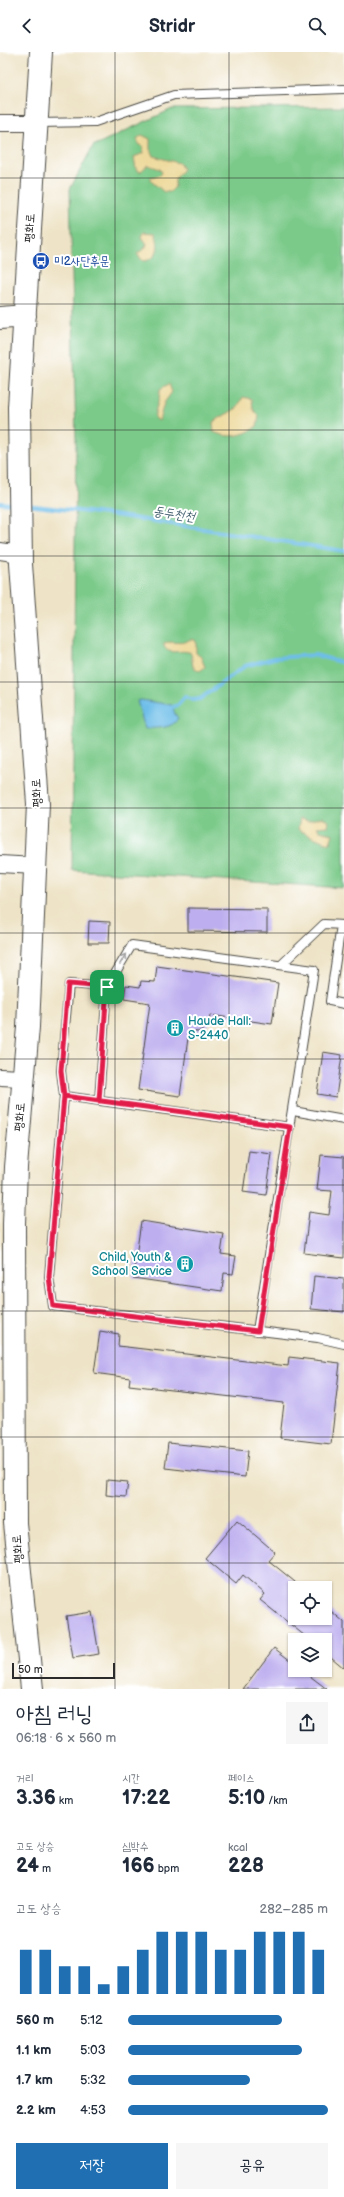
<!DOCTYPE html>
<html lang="ko">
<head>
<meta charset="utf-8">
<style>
	:root { --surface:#fff; --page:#f6f6f7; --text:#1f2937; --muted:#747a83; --accent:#1f6fb2 }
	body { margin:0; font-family:"Balsamiq Sans","Poor Story",sans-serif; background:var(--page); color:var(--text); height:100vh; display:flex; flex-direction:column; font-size:15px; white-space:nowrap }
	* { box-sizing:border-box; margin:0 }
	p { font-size:13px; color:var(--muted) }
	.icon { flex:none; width:22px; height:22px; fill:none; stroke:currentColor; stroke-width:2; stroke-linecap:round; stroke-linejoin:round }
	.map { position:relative; height:1637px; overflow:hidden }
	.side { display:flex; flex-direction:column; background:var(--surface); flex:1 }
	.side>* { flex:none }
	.fabs { position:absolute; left:288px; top:1529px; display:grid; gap:8px }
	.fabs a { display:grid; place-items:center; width:44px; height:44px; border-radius:0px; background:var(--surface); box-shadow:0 1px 3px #0004; font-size:20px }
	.scale { position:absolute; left:12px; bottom:10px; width:103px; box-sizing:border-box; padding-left:4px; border:2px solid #2b2b2b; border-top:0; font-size:11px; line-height:14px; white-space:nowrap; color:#2b2b2b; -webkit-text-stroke:3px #fff; paint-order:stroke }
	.pin { position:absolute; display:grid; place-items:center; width:34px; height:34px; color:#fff; margin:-17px; border-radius:8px; box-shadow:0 2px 6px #0006 }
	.round { display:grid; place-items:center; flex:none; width:42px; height:42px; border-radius:0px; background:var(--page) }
	.summary { display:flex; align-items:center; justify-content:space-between; height:68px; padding:0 16px }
	h1 { font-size:22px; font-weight:600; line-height:30px }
	.stats { display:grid; grid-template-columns:repeat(3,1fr); gap:6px; height:68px; padding:4px 16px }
	.stats div { display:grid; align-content:center }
	.stats b { font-size:20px; font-weight:600 }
	.stats small { font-size:11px; font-weight:400 }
	.stats p { font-size:11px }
	.chart { height:112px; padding:8px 16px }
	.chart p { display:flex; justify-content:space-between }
	.chart svg { width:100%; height:72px; margin-top:4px; stroke:var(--accent); stroke-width:6 }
	.action { display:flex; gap:8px; margin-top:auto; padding:8px 16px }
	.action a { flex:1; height:46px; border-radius:0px; background:var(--accent); color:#fff; font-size:16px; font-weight:600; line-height:46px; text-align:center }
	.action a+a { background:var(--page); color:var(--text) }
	ul { padding:0 16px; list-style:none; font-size:13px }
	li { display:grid; grid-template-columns:64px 48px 1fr; align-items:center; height:30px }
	li i { height:10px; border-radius:5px; background:var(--accent) }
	header { display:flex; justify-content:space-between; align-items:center; height:52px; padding:0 16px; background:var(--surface); font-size:18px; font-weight:600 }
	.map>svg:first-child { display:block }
	.green { fill:#7bca8a; stroke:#537a5a }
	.sand { fill:#eeda9e; stroke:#8c8264 }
	.water { fill:#6ebee9; stroke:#4c748a }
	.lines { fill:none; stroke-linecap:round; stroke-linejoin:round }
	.stream { stroke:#6ebee9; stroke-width:4 }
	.building { fill:#bdafef }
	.lane-casing { stroke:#484742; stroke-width:10 }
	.street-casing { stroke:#484742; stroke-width:18 }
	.secondary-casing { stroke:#484742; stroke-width:24 }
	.lane { stroke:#fff; stroke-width:8 }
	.street { stroke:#fff; stroke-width:16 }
	.secondary { stroke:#fff; stroke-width:22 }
	.oneway { stroke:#a0a0a0 }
	.route-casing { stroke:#fff; stroke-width:8 }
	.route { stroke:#e11d48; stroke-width:5 }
	.grid { fill:none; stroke:#2b2b2b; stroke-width:1; stroke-opacity:0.55 }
	.labels { text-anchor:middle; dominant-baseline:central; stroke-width:4; stroke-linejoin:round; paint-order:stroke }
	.street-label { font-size:12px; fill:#2b2b2b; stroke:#fff }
	.transit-label { font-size:12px; fill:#164399; stroke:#fff; text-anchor:start }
	.culture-label { font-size:12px; fill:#0d838f; stroke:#fff; text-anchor:start }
	.water-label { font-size:13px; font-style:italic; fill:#425e6e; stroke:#fff }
</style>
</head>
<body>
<header><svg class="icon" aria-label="back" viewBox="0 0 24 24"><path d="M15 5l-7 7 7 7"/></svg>Stridr<svg class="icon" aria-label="search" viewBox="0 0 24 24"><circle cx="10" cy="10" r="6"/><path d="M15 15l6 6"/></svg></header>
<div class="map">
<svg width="344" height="1637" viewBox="0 0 344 1637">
	<rect width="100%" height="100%" fill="#fff"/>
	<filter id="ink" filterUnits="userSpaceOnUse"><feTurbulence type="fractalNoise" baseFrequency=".025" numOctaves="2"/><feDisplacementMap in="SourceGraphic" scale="8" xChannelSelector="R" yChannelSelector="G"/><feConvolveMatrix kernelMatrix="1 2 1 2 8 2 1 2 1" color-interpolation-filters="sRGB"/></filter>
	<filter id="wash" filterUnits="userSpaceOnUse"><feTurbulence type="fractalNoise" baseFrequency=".012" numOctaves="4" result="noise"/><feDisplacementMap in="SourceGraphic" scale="16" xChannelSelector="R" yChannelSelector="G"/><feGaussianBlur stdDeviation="0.9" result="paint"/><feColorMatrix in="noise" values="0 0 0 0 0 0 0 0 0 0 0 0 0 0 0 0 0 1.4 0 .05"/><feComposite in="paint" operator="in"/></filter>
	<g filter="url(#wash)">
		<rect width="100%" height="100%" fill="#eee3c6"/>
		<path class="green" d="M344,55V836L72,818L76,388L70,137L93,94L172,57Z"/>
		<path class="sand" d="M142,83L150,87V97L153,104L179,111L183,117L175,127V135L170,140H164L151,129V125L160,123L162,121L160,117L148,113L140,120L136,117L134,105L144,101L142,94L139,92L137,87Z
			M144,180L155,181C160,193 159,208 143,209L137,202L145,196L147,192L142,185Z
			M169,332L172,340L164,351L159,369L155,367C153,360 161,347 160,337Z
			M243,345L252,347L253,357L259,364L257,374C245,384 228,387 214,380L213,370L237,356Z
			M191,587L196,589V601L201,605L205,615L200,619L193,615L191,601C181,596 169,605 164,594V591C174,588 180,594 191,587Z
			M322,765L329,769L328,774L317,775L320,779L333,782L330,791C326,791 301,780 298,777L300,767L308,769Z"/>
		<path class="water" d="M141,648L172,653L175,662L178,666C172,678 157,675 145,677L137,649Z"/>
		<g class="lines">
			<path class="stream" d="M0,451L13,452
				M26,453L114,463L344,499
				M168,657L178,653L185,645L193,648L200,647L245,614L274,606L315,603L344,611"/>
		</g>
		<g id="blocks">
			<path class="building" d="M188,856L267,857V880L188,879Z
				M89,869L110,870L109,891H88Z
				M157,914L278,931L272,972L210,963L209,973L198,980L189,979L180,1044L138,1038L150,951L124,947L126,933L140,935L141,929L155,930Z
				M323,1000L342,1003L336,1045L317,1042Z
				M249,1099L272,1102L266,1143L243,1140Z
				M321,1103L344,1105V1206L304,1201L309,1160L329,1163L332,1139L317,1138Z
				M141,1169L224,1182L221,1202L236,1204L233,1222L224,1221L222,1239L133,1226Z
				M314,1224L344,1227V1260L311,1257Z
				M100,1279L119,1282L118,1294L288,1314L289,1305L340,1311L331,1392L280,1386L284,1351L129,1333L130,1326L94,1321Z
				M168,1391L248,1399L245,1425L165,1416Z
				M107,1428L128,1430L126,1445L106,1443Z
				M237,1468L275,1500L268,1508L295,1530V1566H325V1554L344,1570V1616L325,1600V1588H310L260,1548L265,1542L243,1523L236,1532L205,1506Z
				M92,1560L99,1602L73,1606L66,1564Z
				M274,1596L295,1612V1618H302L327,1637H243Z"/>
		</g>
	</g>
	<g filter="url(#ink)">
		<use href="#blocks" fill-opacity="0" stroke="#484742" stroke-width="1"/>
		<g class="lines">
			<defs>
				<path id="lane" d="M38,71L95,70L174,43L344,37
					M341,873L330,949L344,952
					M281,913L324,872L344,873
					M107,935L132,893L314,918L257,1279
					M64,1044L290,1075
					M99,1049L107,935L69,932L61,1019L64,1044L49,1225L53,1254L318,1286L344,1292
					M293,1059L344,1068"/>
				<path id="street" d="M0,71H37
					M0,499L21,502
					M0,812L35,814
					M0,1025L23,1026"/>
				<path id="secondary" d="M0,266L25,264
					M32,1637L15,1471L14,1172L16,1115L28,975L38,752L21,512L19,355L41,0"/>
			</defs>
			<use href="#lane" class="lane-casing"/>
			<use href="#street" class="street-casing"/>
			<use href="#secondary" class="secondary-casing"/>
			<use href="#lane" class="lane"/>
			<use href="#street" class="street"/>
			<use href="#secondary" class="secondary"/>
		</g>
		<defs><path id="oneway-shaft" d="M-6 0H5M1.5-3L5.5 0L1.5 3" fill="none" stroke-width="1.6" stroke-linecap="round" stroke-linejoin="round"/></defs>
		<use class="oneway" href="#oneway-shaft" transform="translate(123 907) rotate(-59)"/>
	</g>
	<g class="lines" filter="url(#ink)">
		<defs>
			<path id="route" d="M107,935L99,1049L64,1044L49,1225L53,1254L258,1279L290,1075C215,1064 139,1054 64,1044L61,1019L68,932L107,935"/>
		</defs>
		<use href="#route" class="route-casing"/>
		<use href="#route" class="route"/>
	</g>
	<path class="grid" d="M115,0V1637M229,0V1637M0,126H344M0,252H344M0,378H344M0,504H344M0,630H344M0,756H344M0,881H344M0,1007H344M0,1133H344M0,1259H344M0,1385H344M0,1511H344"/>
	<defs>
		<symbol id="bus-disc" viewBox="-11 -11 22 22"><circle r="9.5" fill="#1a4fb4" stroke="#fff"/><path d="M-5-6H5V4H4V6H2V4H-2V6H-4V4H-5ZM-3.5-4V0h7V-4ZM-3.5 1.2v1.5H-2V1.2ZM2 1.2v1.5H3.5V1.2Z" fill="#fff"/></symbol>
		<symbol id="building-disc" viewBox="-11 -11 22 22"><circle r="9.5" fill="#0f9aa8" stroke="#fff"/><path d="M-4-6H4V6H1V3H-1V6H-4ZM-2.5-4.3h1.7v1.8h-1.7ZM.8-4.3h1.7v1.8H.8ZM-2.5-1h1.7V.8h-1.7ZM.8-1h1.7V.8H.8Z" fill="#fff"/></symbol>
	</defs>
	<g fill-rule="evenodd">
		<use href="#bus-disc" x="31" y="199" width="20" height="20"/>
		<use href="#building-disc" x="165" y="966" width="20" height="20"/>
		<use href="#building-disc" x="175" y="1202" width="20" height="20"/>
	</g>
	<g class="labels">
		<g class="street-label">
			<text transform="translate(30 176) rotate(-87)">평화로</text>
			<text transform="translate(37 741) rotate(-93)">평화로</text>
			<text transform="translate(20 1065) rotate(-86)">평화로</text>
			<text transform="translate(18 1497) rotate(-95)">평화로</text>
		</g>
		<g class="transit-label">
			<text x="54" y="209">미2사단후문</text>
		</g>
		<g class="culture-label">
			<text x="188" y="969">Haude Hall:<tspan x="188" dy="14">S-2440</tspan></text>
			<text x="172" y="1205" text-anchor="end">Child, Youth &amp;<tspan x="172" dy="14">School Service</tspan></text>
		</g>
		<g class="water-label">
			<text transform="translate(174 462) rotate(9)">동두천천</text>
		</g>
	</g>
</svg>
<div class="fabs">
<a><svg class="icon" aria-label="locate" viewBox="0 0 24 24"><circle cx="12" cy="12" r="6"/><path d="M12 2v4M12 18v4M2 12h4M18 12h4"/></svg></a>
<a><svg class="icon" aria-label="layers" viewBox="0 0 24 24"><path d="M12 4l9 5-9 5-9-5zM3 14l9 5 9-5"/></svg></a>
</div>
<div class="scale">50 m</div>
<div class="pin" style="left:107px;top:935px;background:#1e9e55"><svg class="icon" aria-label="arrive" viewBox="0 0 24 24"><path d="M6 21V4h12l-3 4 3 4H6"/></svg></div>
</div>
<section class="side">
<div class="summary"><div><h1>아침 러닝</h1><p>06:18 · 6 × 560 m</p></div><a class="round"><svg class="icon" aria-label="share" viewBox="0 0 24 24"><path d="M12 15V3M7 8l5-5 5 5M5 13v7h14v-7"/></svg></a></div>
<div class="stats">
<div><p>거리</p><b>3.36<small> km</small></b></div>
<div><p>시간</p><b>17:22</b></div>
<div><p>페이스</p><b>5:10<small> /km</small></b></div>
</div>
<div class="stats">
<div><p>고도 상승</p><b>24<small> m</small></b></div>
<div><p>심박수</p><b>166<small> bpm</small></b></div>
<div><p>kcal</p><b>228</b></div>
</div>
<div class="chart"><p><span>고도 상승</span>282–285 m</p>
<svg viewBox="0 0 160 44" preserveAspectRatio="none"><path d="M5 44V17M15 44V17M25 44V27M35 44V27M45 44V38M55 44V27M65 44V17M75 44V6M85 44V6M95 44V6M105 44V17M115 44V17M125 44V6M135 44V6M145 44V6M155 44V17"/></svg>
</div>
<ul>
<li><b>560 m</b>5:12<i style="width:77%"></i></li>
<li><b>1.1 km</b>5:03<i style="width:87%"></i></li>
<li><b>1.7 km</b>5:32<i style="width:61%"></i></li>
<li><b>2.2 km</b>4:53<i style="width:100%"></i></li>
</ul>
<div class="action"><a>저장</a><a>공유</a></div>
</section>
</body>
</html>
